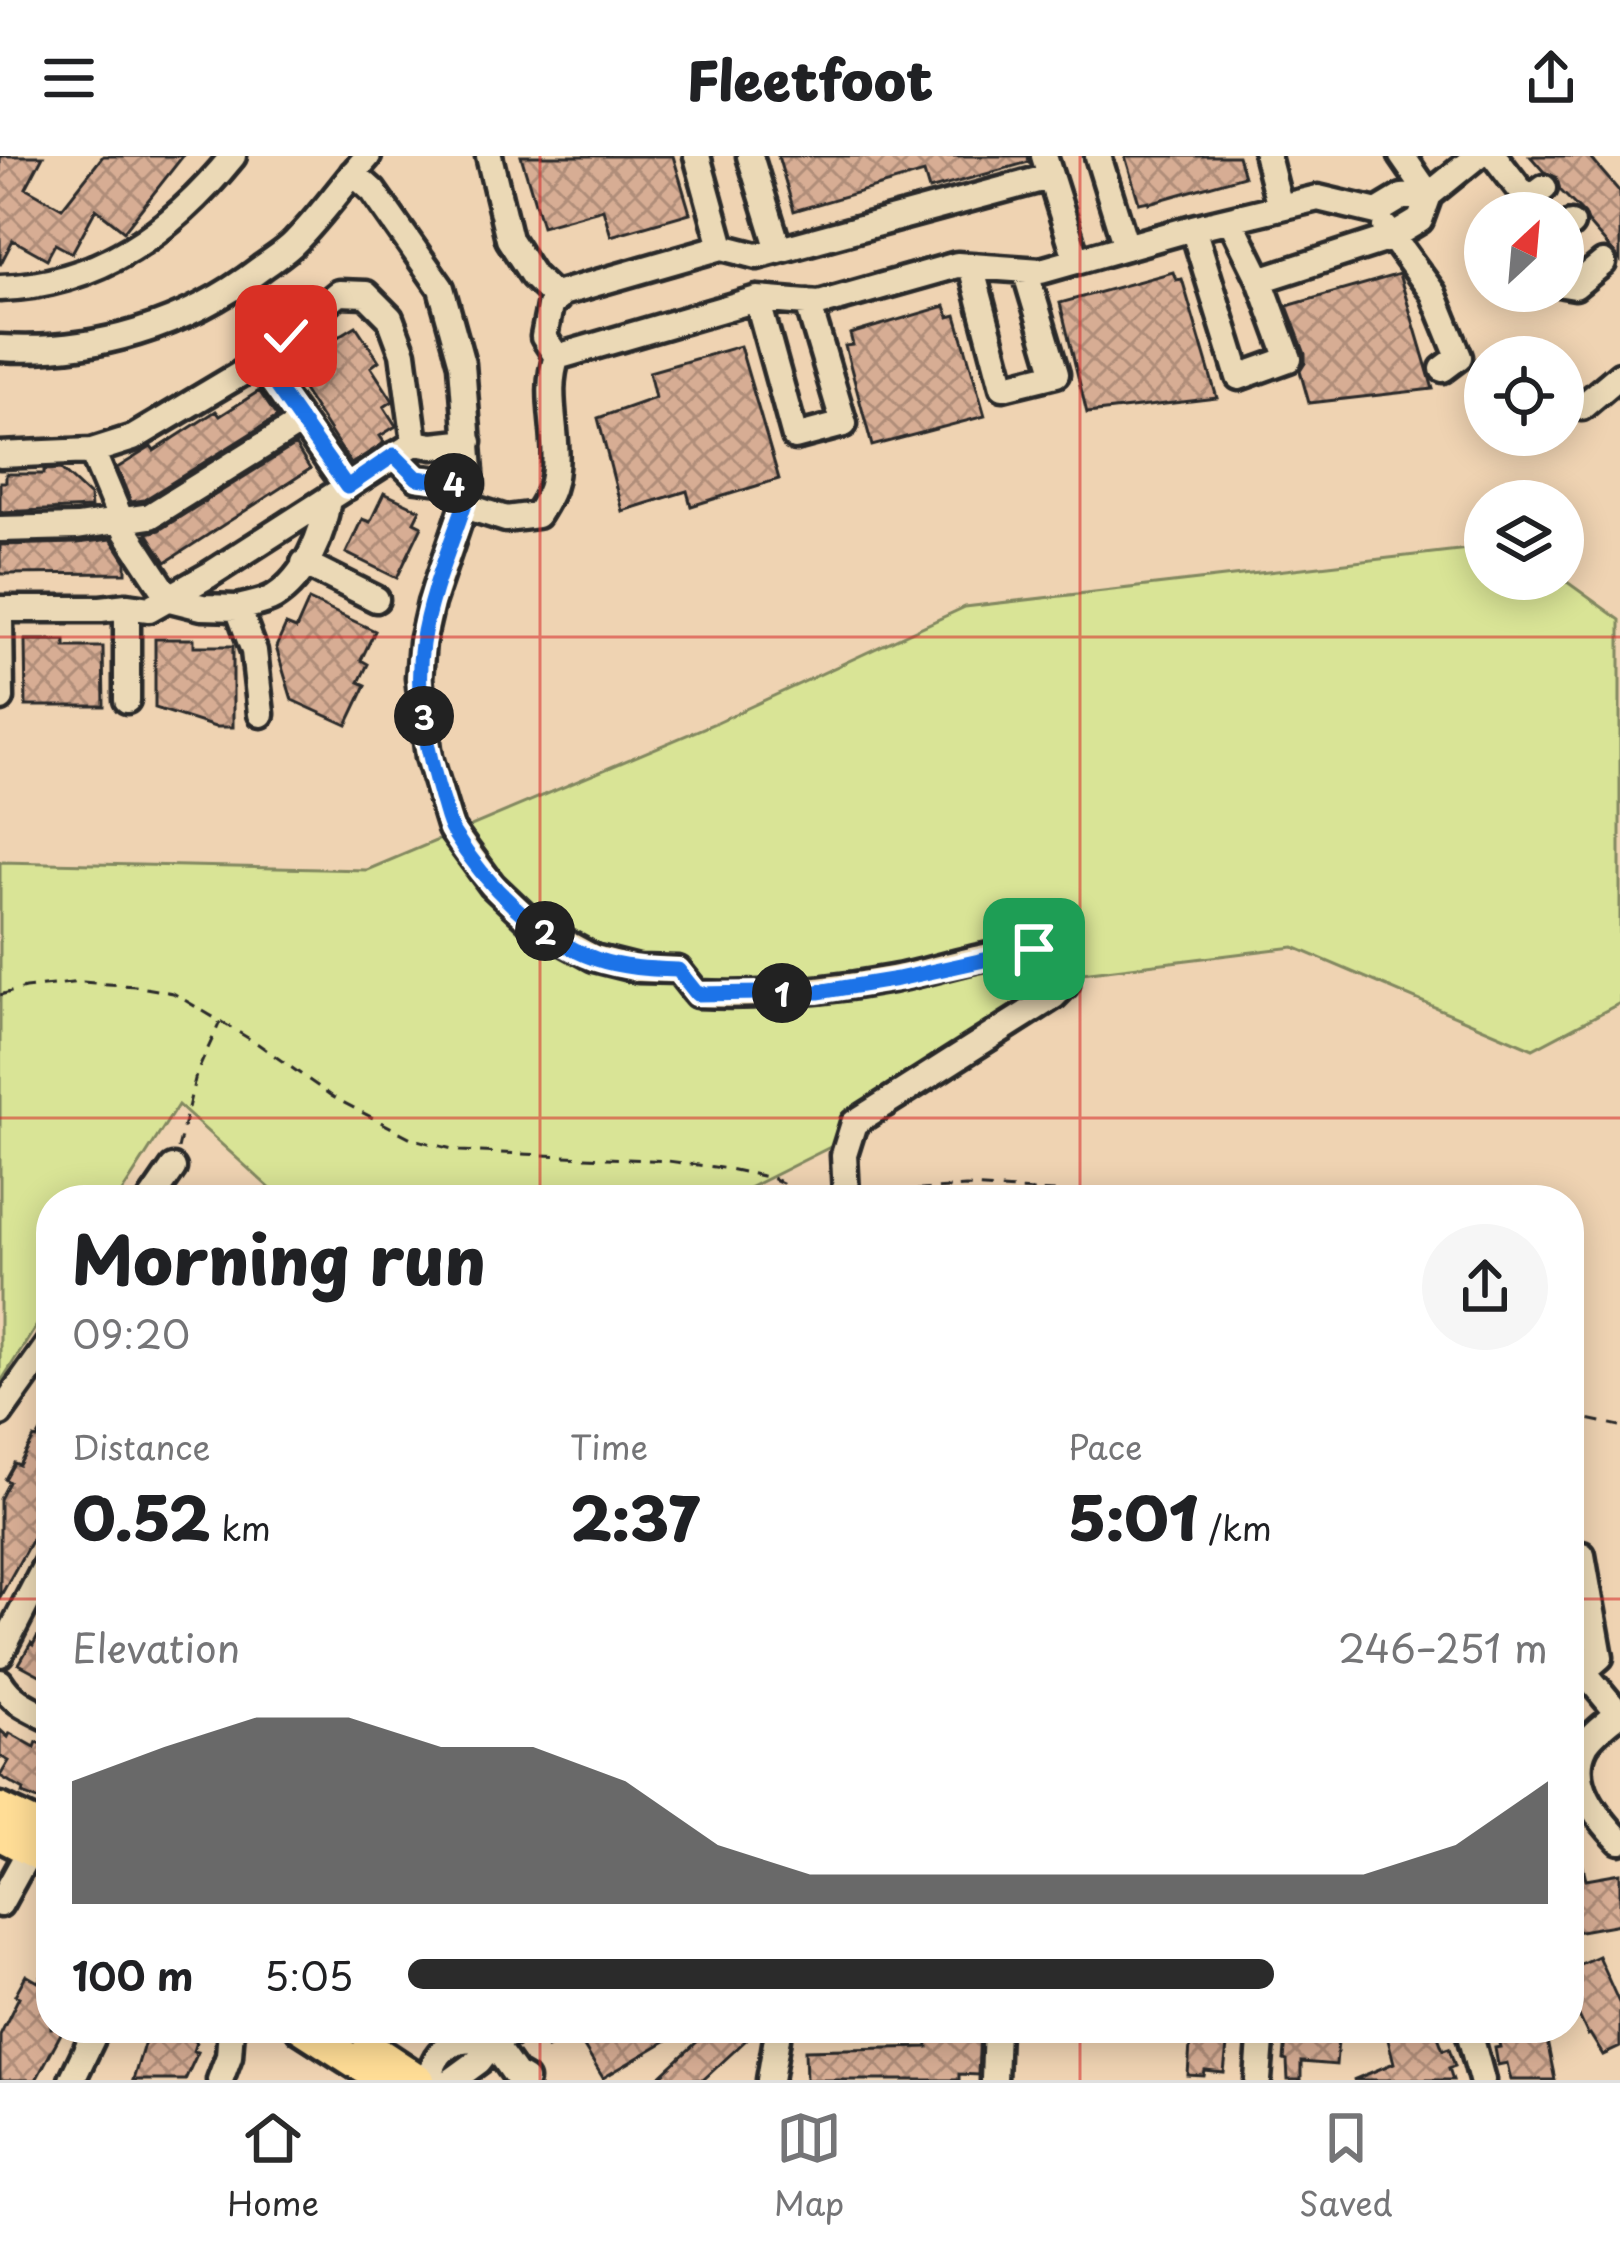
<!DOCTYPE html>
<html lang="en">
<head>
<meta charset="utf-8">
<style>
	:root { --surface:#fff; --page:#f6f6f6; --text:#202124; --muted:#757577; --line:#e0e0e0; --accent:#2b2b2b }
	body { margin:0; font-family:"Playpen Sans",sans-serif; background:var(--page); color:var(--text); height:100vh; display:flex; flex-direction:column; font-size:45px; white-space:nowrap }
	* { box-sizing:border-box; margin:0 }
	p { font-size:39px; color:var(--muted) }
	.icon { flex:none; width:66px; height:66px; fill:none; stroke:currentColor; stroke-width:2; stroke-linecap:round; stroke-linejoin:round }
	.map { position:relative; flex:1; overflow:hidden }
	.sheet { position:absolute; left:36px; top:1029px; width:1548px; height:858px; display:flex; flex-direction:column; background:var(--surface); border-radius:48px; box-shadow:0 6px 30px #0003 }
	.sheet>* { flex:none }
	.needle { width:78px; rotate:26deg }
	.controls { position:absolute; left:1464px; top:36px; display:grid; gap:24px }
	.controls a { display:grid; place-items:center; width:120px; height:120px; border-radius:50%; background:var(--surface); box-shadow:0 6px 30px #0003; font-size:60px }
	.pin { position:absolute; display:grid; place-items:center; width:102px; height:102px; color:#fff; margin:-51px; border-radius:24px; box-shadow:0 6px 18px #0006 }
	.km { position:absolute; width:60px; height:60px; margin:-30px; border-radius:50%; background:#222; color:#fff; font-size:33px; line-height:60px; text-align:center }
	.round { display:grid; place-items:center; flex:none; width:126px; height:126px; border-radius:63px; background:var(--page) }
	.summary { display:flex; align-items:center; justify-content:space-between; height:204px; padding:0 36px }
	h1 { font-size:66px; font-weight:800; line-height:90px }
	.stats { display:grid; grid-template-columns:repeat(3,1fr); gap:18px; height:204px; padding:12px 36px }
	.stats div { display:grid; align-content:center }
	.stats b { font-size:60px; font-weight:800 }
	.stats small { font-size:33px; font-weight:400 }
	.stats p { font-size:33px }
	.chart { height:336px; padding:24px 36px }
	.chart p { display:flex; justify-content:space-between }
	.chart svg { width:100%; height:216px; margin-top:12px; fill:var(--accent); opacity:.7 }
	ul { padding:0 36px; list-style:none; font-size:39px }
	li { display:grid; grid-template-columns:192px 144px 1fr; align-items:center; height:90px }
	li i { height:30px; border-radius:15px; background:var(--accent) }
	header { display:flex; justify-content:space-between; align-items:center; height:156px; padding:0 36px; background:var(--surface); font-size:54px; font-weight:800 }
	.menu { display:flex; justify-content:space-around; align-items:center; height:168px; border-top:3px solid var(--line); background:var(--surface); font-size:33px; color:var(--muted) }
	.menu a { display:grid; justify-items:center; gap:6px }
	.menu .on { color:var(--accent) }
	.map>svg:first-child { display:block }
	.grass { fill:#d9e496; stroke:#828860; stroke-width:3 }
	.building { fill:url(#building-cross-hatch); stroke:#2b2b2b; stroke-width:3 }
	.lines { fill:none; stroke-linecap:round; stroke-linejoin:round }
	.minor-casing { stroke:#2b2b2b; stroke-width:33 }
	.major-casing { stroke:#2b2b2b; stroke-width:39 }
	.path { stroke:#2b2b2b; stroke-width:3; stroke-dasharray:12 9; stroke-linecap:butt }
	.minor { stroke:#ebd9b6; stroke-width:24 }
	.major { stroke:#ffdd96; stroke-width:30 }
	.route-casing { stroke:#fff; stroke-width:24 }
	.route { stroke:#1a73e8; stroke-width:15 }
	.grid { fill:none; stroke:#d62828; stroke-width:3; stroke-opacity:0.55 }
</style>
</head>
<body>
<header><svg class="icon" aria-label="menu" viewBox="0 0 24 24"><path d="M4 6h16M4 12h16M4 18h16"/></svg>Fleetfoot<svg class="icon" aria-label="share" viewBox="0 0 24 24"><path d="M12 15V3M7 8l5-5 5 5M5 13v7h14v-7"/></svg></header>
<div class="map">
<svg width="1620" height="1924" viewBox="0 0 1620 1924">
	<defs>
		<pattern id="building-cross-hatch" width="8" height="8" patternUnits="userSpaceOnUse" patternTransform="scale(3)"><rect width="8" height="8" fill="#d7ad94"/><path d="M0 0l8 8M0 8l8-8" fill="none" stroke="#af8d79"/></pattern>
	</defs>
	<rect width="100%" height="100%" fill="#efd3b2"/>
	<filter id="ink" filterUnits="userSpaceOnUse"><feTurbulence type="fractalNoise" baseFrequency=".00833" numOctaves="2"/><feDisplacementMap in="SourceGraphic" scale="24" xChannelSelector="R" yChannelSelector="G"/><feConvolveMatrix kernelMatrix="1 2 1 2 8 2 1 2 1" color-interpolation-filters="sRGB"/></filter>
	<g filter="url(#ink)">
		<path class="grass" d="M1485,391V423H1563L1620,464V847L1533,893L1294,791L1066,819L876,968L725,1044H283L178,949L117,1044H51V1147L0,1227V706L367,714L713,568L965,451Z"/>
		<path class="building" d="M0,0H43L26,32L62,52L103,0H183L124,75L96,53L72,97L55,88L47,103L13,84L0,109Z
			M521,0H673L690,57L611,80L603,53L542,70Z
			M778,0H1028L1029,6L929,34L924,17L794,55Z
			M1125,0H1238L1244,20L1149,47V45L1139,47Z
			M1530,0H1589L1620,36V104L1587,66L1584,58L1560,34L1556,21L1544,16Z
			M1173,116L1176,124L1182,123L1217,242L1087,257L1060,147Z
			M1399,118L1433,233L1309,247L1300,215L1305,207V198L1287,150Z
			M945,150L949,161L956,159L985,260L872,290L845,190L853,189L850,178Z
			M356,170L379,205L371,211L393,245L384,251L396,270L380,280L384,286L381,289L351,308L292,217L326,195L323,190Z
			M740,190L779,323L691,350L687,335L622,355L598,262L655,242L649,216Z
			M259,235L277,261L144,344L131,346L117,312L151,291L154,295L216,255L220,260Z
			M295,289L310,313L166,406L147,377L159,374Z
			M61,313L90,340L91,352L0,356V326H6V318H44V314Z
			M384,337L420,354L414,366L422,370L397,422L346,397L362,363L370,366Z
			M111,383L126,406V417L0,418V389L78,387Z
			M309,444L375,475L361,504L368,508L359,526L366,529L347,569L292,544L276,491L286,469L296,473Z
			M155,483H194V490H233V571H215L155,552Z
			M25,484H65V491H103L104,550H26Z
			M51,1257V1349L0,1441V1343L9,1326L5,1323L14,1307L19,1309L34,1282L37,1283Z
			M51,1468V1525L19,1508L31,1487L33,1489L37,1481L42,1484Z
			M0,1574L8,1581L10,1577L35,1591L37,1586L51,1591V1603L46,1616L51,1619L41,1645L23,1638L24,1634L0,1620L9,1605L0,1600Z
			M1574,1673L1586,1723L1620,1717V1768L1569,1777V1674Z
			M1598,1800L1620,1849V1891L1603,1899L1590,1878L1588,1879L1569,1839V1813Z
			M51,1804V1872H64L36,1924H0V1879L19,1841L15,1839L26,1819L38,1826Z
			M149,1872H166L196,1886L193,1895L198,1896L185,1924H133Z
			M536,1872H688L603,1922L575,1876L547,1892Z
			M712,1872H735L746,1884L703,1924H656Z
			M926,1872H980L978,1919L959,1918V1924H806L805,1894L928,1891Z
			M1229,1872L1224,1917L1205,1915L1204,1920L1188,1919L1191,1873Z
			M1287,1872H1327V1883L1338,1884L1336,1909L1301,1906V1924H1288L1287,1905L1284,1904Z
			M1385,1872H1435L1443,1894L1449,1892L1455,1910L1449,1912L1453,1924H1353L1394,1907Z
			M1509,1872H1539L1542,1886L1547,1885L1555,1924H1511L1507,1907L1498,1909L1495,1892L1500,1891L1496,1876Z"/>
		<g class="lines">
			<defs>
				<path id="minor" d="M489,0L509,83L533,120L557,143
					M697,0L722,91L757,100L1049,21
					M750,0L779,94
					M1044,0L1077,105
					M1098,0L1126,91
					M1267,0L1280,51
					M1402,0L1429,39
					M1494,0L1528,44L1544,32
					M353,17L373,35L441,132L462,208L471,329L431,447L422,486L419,522L429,601L451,673L492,729L535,770L594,802L638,813L678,814L697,838C763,841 827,835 892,823C943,814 1007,787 1057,798L1063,809L1066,828L1054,840L854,967L844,999L846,1039L852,1044
					M1429,39L1477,0
					M1231,65L1260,124L1390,82L1420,64L1429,39
					M1385,71L1433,137L1459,201L1443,213
					M1193,72L1239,221L1289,203L1260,124
					M1563,75L1571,68
					M971,110L1003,231L1056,218L1025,114
					M1563,128L1575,130L1603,107
					M0,132C99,129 172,75 233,0
					M757,143L795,281L844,268L808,147
					M0,192C93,198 186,170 260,113C272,104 286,96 296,85C322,59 344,27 368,0
					M557,201L544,181L550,150L562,137L722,91
					M259,207L347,331
					M1582,251L1620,219
					M92,295L126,376L170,443L202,451L238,452L254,495L261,558
					M0,299L92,295L133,282L259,207L286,180L339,137L366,138L390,162L403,197L415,287
					M394,299L417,322L471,329
					M465,350L506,363L537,359C542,351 548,342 551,333C565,290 541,242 557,201L757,143L819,148L957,109L1041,115L1193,72L1318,42L1377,56L1402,41L1429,39
					M0,373L77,371L150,360L301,266
					M304,407L376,443
					M127,450V544
					M238,452C249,449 264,447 274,441C306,421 323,378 328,343
					M0,453H101L127,450L149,453L209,419L415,287L433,290L469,286
					M0,463L1,542
					M151,1044L173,1012
					M0,1257L51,1185
					M1569,1398L1582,1399L1600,1501L1569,1528
					M0,1498L51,1399
					M1584,1516L1618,1557
					M0,1526C12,1546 31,1553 51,1563
					M1620,1556C1609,1566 1592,1577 1585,1590C1567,1625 1597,1661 1620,1685
					M0,1748L26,1701L41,1685
					M1468,1872L1482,1924
					M72,1924L97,1872
					M220,1924L229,1900L231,1872
					M430,1924C434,1888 461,1879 493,1887L515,1918L525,1924
					M453,1924L479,1905L493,1887L520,1872
					M770,1924L777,1882
					M994,1924L996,1872
					M1258,1924L1262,1872"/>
				<path id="major" d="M0,1653L51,1677
					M0,1679L51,1705
					M302,1872L383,1924
					M369,1891L419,1924"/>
			</defs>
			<use href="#minor" class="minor-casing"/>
			<use href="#major" class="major-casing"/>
			<path class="path" d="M0,839L25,832L82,826L135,830L173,837L258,888L333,941L413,983L460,995L668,1005L729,1013L772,1022L812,1041L823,1040
				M178,993L196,919L220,866
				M875,1037L966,1031L1193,1044
				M1569,1259L1620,1270"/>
			<use href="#minor" class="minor"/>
			<use href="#major" class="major"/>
		</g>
	</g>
	<g class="lines" filter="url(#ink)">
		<defs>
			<path id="route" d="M286,180L259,206L347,331L394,299L417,322L471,329C455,381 430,433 422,488C414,539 427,593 441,642C445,653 447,666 453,676C484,727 539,783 596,803C622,812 650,813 678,814L697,838L818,836L898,823L1034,793"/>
		</defs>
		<use href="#route" class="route-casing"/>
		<use href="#route" class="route"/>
	</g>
	<path class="grid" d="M540,0V1044M1080,0V1044M0,481H1620M0,962H1620M0,1443H51M1569,1443H1620M540,1872V1924M1080,1872V1924"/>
</svg>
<div class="controls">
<a><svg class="needle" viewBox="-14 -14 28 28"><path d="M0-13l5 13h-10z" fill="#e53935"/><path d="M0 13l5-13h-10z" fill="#757577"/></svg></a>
<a><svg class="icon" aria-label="locate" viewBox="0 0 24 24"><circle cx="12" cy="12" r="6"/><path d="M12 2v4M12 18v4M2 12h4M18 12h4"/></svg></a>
<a><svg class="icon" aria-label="layers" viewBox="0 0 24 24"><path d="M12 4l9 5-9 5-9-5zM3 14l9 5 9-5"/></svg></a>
</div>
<div class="pin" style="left:1034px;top:793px;background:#1e9e55"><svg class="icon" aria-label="arrive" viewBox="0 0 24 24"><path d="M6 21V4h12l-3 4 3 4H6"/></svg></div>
<div class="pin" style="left:286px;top:180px;background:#d93025"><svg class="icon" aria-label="check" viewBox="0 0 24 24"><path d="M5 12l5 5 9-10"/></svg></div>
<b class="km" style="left:782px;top:837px">1</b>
<b class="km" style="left:545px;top:775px">2</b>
<b class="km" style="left:424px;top:560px">3</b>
<b class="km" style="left:454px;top:327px">4</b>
<section class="sheet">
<div class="summary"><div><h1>Morning run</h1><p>09:20</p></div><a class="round"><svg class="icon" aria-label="share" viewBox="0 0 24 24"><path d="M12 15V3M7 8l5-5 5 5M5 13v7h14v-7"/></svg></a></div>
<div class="stats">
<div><p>Distance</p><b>0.52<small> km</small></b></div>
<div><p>Time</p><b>2:37</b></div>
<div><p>Pace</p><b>5:01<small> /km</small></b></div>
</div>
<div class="chart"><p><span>Elevation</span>246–251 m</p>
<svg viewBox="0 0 160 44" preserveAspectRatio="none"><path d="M0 44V19L10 12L20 6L30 6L40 12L50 12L60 19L70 32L80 38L90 38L100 38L110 38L120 38L130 38L140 38L150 32L160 19V44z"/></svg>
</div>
<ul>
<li><b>100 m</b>5:05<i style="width:76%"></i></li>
</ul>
</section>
</div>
<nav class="menu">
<a class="on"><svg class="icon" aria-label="home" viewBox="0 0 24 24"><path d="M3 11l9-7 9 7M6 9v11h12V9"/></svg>Home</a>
<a><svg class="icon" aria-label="map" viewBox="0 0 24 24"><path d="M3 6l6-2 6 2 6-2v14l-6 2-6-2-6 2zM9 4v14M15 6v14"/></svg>Map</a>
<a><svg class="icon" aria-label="saved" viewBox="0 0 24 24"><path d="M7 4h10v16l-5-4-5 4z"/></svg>Saved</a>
</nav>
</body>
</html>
